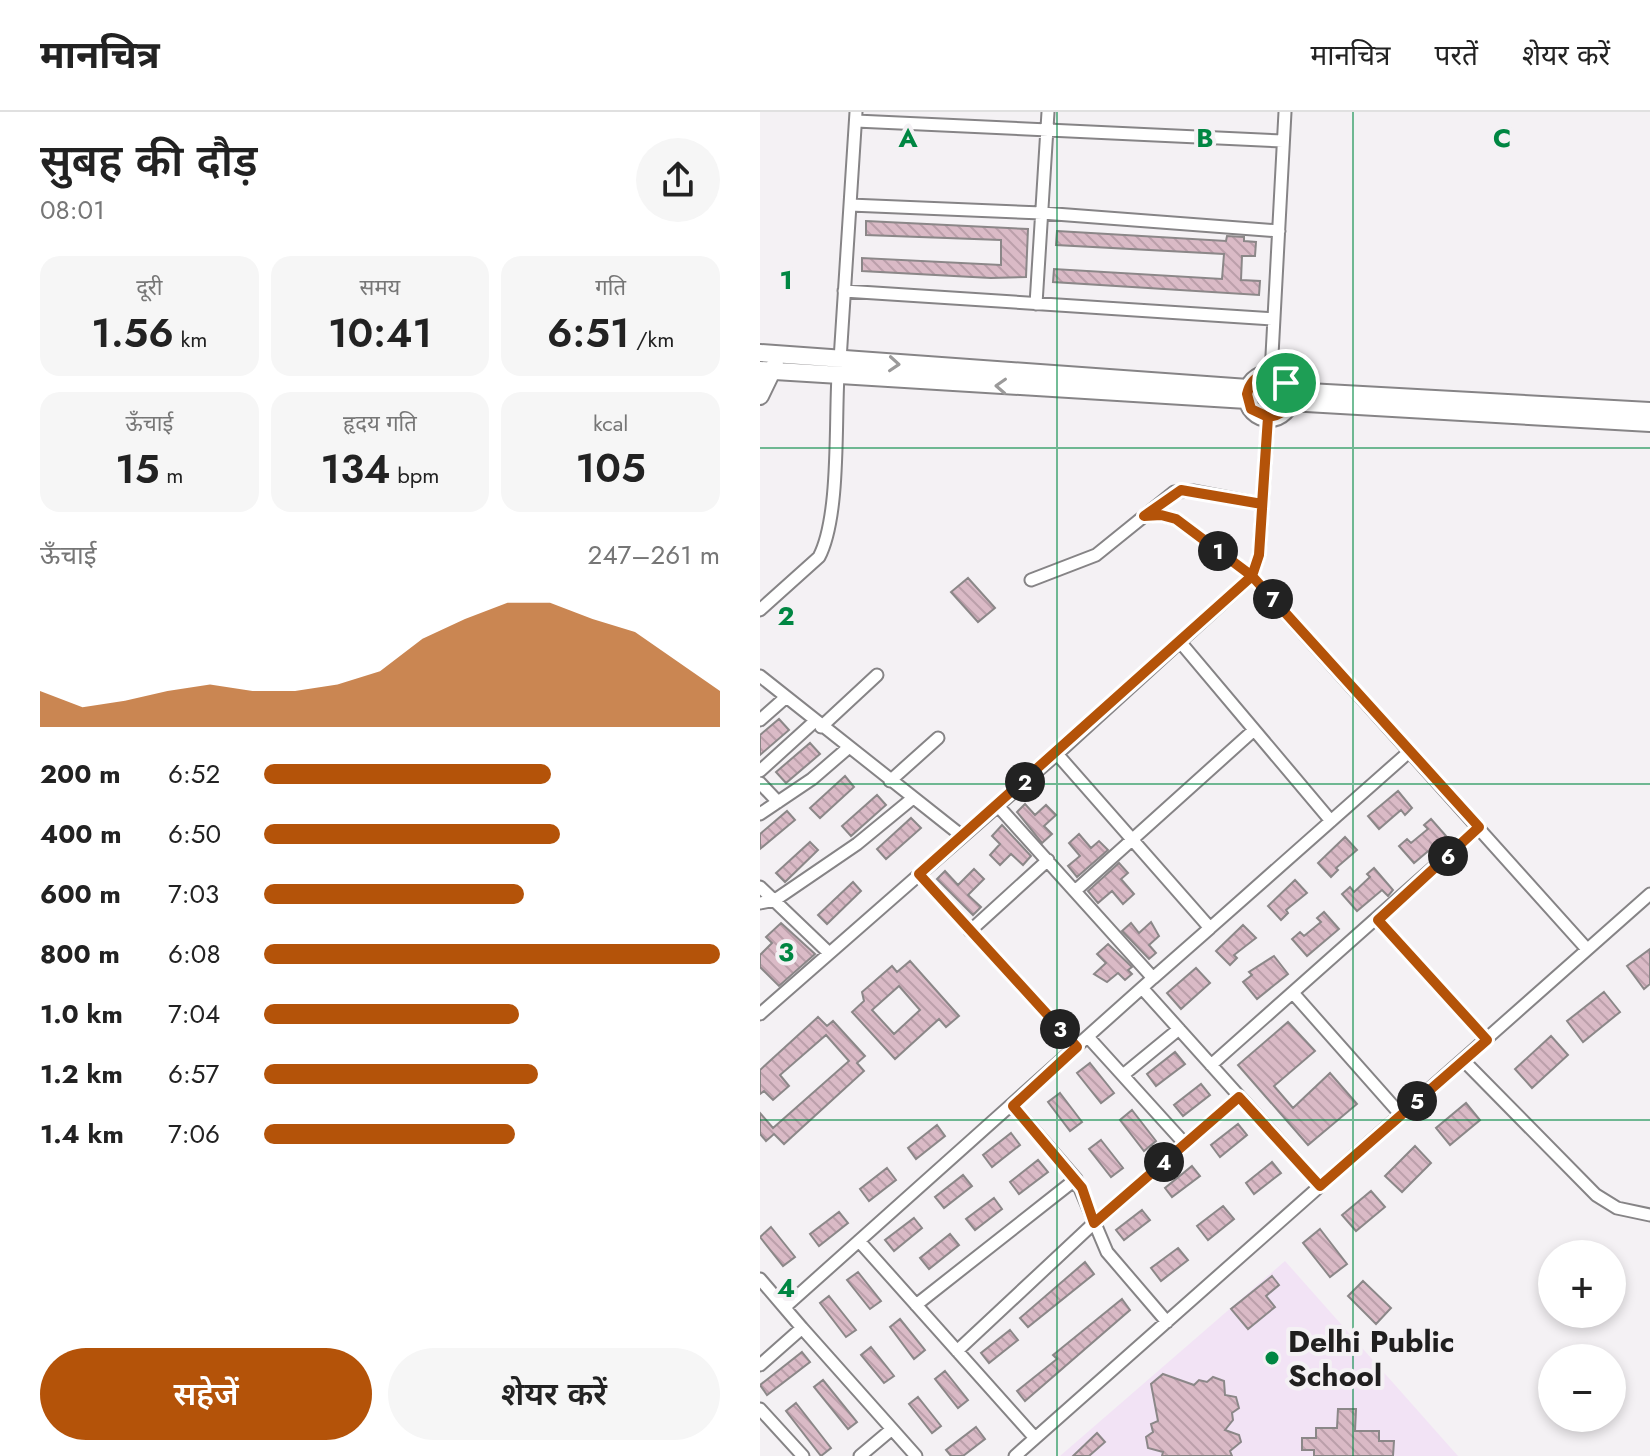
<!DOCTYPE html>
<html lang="hi">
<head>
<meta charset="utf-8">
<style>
	:root { --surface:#fff; --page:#f6f6f6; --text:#222; --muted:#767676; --line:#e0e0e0; --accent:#b45309 }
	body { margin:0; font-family:Jost,"Noto Sans Devanagari",sans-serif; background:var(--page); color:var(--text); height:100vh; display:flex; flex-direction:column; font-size:30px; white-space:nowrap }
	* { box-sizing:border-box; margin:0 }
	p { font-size:26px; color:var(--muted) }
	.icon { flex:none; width:44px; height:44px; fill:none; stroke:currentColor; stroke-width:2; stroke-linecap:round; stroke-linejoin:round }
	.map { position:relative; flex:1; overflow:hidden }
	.details { display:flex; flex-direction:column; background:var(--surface); width:760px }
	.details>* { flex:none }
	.tools { position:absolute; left:778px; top:1128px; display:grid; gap:16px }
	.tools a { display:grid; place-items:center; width:88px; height:88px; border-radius:50%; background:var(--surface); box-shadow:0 4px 12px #0003; font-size:40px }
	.pin { position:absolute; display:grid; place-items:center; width:68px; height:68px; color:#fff; margin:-34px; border:4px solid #fff; border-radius:50%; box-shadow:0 2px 8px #0007 }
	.km { position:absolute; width:40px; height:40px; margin:-20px; border-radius:50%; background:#222; color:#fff; font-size:22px; line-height:40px; text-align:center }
	.round { display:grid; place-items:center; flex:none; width:84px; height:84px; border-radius:42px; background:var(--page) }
	.overview { display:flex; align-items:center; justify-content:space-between; height:136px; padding:0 40px }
	h1 { font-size:44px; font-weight:600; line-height:60px }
	.stats { display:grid; grid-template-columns:repeat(3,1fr); gap:12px; height:136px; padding:8px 40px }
	.stats div { display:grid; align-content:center; border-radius:20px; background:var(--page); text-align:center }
	.stats b { font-size:40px; font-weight:600 }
	.stats small { font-size:22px; font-weight:400 }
	.stats p { font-size:22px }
	.chart { height:224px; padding:16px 40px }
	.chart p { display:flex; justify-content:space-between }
	.chart svg { width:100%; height:144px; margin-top:8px; fill:var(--accent); opacity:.7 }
	.cta { display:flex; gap:16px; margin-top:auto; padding:16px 40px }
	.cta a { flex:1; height:92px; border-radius:48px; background:var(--accent); color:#fff; font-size:32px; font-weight:600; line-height:92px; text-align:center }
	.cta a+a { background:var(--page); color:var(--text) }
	ul { padding:0 40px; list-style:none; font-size:26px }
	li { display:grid; grid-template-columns:128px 96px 1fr; align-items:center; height:60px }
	li i { height:20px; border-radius:10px; background:var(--accent) }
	header { display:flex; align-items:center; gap:48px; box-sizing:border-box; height:112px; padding:0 40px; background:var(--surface); border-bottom:2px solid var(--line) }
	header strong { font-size:38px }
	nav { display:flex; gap:44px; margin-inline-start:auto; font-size:28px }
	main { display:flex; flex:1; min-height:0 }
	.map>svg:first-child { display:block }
	.education { fill:#f2e3f5 }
	.building { fill:url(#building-back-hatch); stroke:#8b8788; stroke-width:2; fill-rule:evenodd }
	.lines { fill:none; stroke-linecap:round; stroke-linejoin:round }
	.street-casing { stroke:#868486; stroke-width:15 }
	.secondary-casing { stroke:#868486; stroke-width:20 }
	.street { stroke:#fff; stroke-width:11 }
	.secondary { stroke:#fff; stroke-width:16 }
	.oneway { stroke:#9b9a9a }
	.route-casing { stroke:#fff; stroke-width:16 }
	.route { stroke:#b45309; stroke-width:10 }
	.grid { fill:none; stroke:#008642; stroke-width:2; stroke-opacity:0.55 }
	.poi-dot { fill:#008642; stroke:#f4f1f4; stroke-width:3 }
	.labels { text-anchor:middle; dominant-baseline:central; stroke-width:8; stroke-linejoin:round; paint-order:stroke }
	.poi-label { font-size:30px; font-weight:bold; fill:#201f1f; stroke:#f4f1f4; text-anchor:start }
	.grid-label { font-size:26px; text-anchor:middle; font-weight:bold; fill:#008642; stroke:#f4f1f4; stroke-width:8; stroke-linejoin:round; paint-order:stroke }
</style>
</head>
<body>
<header>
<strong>मानचित्र</strong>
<nav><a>मानचित्र</a><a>परतें</a><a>शेयर करें</a></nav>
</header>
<main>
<section class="details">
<div class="overview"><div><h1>सुबह की दौड़</h1><p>08:01</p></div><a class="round"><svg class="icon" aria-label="share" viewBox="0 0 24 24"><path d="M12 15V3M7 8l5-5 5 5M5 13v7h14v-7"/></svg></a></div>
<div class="stats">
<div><p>दूरी</p><b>1.56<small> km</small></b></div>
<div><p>समय</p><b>10:41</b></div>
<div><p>गति</p><b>6:51<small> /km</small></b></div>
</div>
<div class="stats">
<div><p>ऊँचाई</p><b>15<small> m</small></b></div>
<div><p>हृदय गति</p><b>134<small> bpm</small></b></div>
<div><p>kcal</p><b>105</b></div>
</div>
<div class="chart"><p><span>ऊँचाई</span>247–261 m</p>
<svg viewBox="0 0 160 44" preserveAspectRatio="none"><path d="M0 44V33L10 38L20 36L30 33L40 31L50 33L60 33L70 31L80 27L90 17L100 11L110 6L120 6L130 11L140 15L150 24L160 33V44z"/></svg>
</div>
<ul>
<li><b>200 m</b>6:52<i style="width:63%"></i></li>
<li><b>400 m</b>6:50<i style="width:65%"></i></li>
<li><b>600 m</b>7:03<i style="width:57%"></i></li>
<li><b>800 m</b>6:08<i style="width:100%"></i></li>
<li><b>1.0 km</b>7:04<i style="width:56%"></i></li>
<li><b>1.2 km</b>6:57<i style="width:60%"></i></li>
<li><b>1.4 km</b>7:06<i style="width:55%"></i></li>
</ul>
<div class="cta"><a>सहेजें</a><a>शेयर करें</a></div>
</section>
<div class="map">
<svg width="890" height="1344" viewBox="0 0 890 1344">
	<defs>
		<pattern id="building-back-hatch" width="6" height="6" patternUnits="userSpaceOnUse" patternTransform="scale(2)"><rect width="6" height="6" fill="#dabac6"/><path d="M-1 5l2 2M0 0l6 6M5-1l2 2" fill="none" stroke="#bb9faa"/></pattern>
	</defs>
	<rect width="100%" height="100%" fill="#f4f1f4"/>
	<path class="education" d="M525,1149L698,1344H300Z"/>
	<path class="building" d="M106,109L268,117L266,165L231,166L102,159V146L241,153V128L106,123Z
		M297,119L466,129L467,124L484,125V129L496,130L495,144H482L481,168L500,169L499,183L293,170L294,157L462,167L464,142L296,133Z
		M208,466L235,496L218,510L191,480Z
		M19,607L29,618L0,643V623Z
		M50,631L60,642L26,671L16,660Z
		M85,664L94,675L60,706L50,696Z
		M638,679L652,696L645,703L641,698L619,717L608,704Z
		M117,683L126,693L91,724L82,714Z
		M265,692L275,703L286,693L296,703L284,714L292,722L282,731L257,700Z
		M27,699L35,708L0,737V722Z
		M151,706L161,716L126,747L117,737Z
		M671,707L686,724L654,751L639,734L647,727L651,731L668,717L664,713Z
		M242,713L271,744L263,753L251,742L240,753L230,743L240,732L232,724Z
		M319,722L331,736L339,729L348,738L317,765L308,754L320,744L309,731Z
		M585,725L597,738L576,756L578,758L571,765L558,751Z
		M50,730L58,738L25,770L16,761Z
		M359,751L368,761L361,767L374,782L363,792L352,779L338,791L328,779Z
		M614,756L633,778L628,784L622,778L597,799L582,782L590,775L594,780L610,765L607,762Z
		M214,757L224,767L208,783L221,795L213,803L177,767L185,759L198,773Z
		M535,768L547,781L526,798L528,801L521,808L508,794Z
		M93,770L101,779L67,812L58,803Z
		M564,800L579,817L547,844L532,827L540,820L544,824L561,810L557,806Z
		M391,810L399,824L389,833L396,841L389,847L362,819L371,811L379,821Z
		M21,811L55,842L19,874L0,855V843L12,831L6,825Z
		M483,813L496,826L474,843L477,846L470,853L456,839Z
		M348,832L372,855L368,858L372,862L365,868L358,861L347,870L334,862L346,851L337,842Z
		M890,837V872L884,877L867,854Z
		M514,844L528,862L497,887L483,870L492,863L489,860Z
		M150,849L199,904L186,915L179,907L135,947L92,900L104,889L102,880L132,854L137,860ZM139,874L160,898L134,922L112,898Z
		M436,856L450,871L421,897L407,881Z
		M844,880L860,900L823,930L807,909Z
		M58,905L67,914L73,909L105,944L97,951L104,959L24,1032L14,1022L6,1029L0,1022V1001L13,1016L89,949L66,923L20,963L29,974L13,988L4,979L0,982V958Z
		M528,910L555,939L514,974L533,996L570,961L597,992L548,1033L478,953Z
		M791,924L808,943L772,976L755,957Z
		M415,940L425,952L396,974L387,962Z
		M330,951L354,981L341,991L317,961Z
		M441,972L450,983L423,1004L414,993Z
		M300,981L322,1010L310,1019L288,990Z
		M706,991L720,1008L690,1033L676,1016Z
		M372,998L396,1029L384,1039L360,1008Z
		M478,1012L487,1023L460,1045L451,1033Z
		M177,1013L185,1024L156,1047L148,1036Z
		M251,1021L260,1033L232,1055L223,1043Z
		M341,1028L363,1056L351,1065L329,1037Z
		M655,1034L671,1051L642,1080L625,1064Z
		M278,1048L288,1060L259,1082L250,1070Z
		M512,1050L521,1061L494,1082L486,1071Z
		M432,1054L440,1064L412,1085L405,1076Z
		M127,1056L136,1068L109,1089L100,1077Z
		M203,1063L212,1074L184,1096L175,1085Z
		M611,1079L625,1095L596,1119L582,1103Z
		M234,1086L242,1097L215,1118L206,1107Z
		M463,1094L474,1107L448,1128L437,1114Z
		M382,1098L390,1108L364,1128L356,1118Z
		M79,1100L88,1111L59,1134L50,1122Z
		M154,1106L162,1116L134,1139L125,1128Z
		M11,1115L35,1145L23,1154L0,1125Z
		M560,1117L587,1152L570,1165L543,1131Z
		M190,1122L199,1133L169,1157L160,1146Z
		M418,1136L428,1148L401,1169L391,1156Z
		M325,1150L334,1162L268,1215L260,1206Z
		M98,1160L121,1189L110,1197L87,1168Z
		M512,1164L519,1173L506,1184L515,1195L488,1217L471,1197Z
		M603,1169L631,1196L616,1212L588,1184Z
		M69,1184L96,1218L86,1225L60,1191Z
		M362,1187L370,1198L265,1289L257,1279L297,1247L293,1243Z
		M140,1207L165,1238L154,1247L130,1215Z
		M250,1218L258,1228L229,1251L221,1241Z
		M111,1235L134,1264L124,1271L101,1243Z
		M42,1240L50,1250L7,1283L0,1273Z
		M185,1259L208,1288L198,1296L175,1267Z
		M403,1262L434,1273L439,1268L447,1270L453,1265L464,1269L465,1283L476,1285L479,1296L472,1301L473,1308L465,1318L479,1323L481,1330L470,1339L472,1344H402L403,1340L388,1336L386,1325L393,1320L391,1312L398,1309L391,1272Z
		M63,1268L97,1310L88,1317L54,1275Z
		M158,1285L181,1314L172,1321L149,1292Z
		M36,1291L71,1336L61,1344L26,1299Z
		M578,1297H596L595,1319H619V1329H634L633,1344H554V1338H542V1326H556V1316H577Z
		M216,1315L225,1327L203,1344H191L186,1338Z
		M337,1321L345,1330L329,1344H313Z"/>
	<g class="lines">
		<defs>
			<path id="street" d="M96,9L523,29
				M90,93L282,101L519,119
				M84,179L514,207
				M276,192L288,0
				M80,248L96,0
				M511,262L525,0
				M384,404L401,403L416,407L492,464L826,836
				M271,468L336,443L414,380L434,379L502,392
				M0,498L59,445C80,405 75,312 78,264
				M421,531L571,709
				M0,564L202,724
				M0,608L25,586
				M61,615L117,563
				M297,642L450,816L393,866
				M0,659L54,610
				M130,669L178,626
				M0,671L18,690
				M0,702L52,667L88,636
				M159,762L317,935
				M0,775L68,840
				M315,779L494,618
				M0,791L15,788L97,732L153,686
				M618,808L727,928
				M450,816L650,639
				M210,819L288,748
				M382,876L560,1074
				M533,881L641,1003
				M0,902L297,642L492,464L499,443L508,305
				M328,925L425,1032
				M703,948L836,1083L857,1096L890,1103
				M451,953L719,715
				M363,963L419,917
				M253,994L316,1067
				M99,1129L275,1326
				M0,1167L42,1216
				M156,1193L316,1067L347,1140L407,1210
				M25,1195L393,866L238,694
				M197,1239L334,1111L479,985
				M0,1253L42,1216L132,1317
				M0,1297L43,1344
				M100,1344L132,1317L156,1344
				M255,1344L890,782"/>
			<path id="secondary" d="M0,241L488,276
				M0,258L487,288
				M487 284a22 22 0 1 1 44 0a22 22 0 1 1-44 0Z
				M530,279L890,299
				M0,284L15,253
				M529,290L890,311"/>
		</defs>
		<use href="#street" class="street-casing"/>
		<use href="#secondary" class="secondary-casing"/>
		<use href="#street" class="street"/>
		<use href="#secondary" class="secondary"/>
	</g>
	<defs><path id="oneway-chevron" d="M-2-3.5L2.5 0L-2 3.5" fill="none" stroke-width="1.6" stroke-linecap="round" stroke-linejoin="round" transform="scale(2)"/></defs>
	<g class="oneway">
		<use href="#oneway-chevron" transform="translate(134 252) rotate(4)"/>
		<use href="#oneway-chevron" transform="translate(241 274) rotate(-177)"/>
	</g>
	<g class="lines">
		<defs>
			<path id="route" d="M526,271C535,288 527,303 508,305L502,392L421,378L384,404L401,403L416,407L492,464L159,762L317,935L253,994L322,1076L334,1111L479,985L560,1074L727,928L618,808L719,715L492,464L499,443L508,305L491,297L487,282C492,262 510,256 526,271"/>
		</defs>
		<use href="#route" class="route-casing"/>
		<use href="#route" class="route"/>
	</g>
	<path class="grid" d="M297,0V1344M593,0V1344M0,336H890M0,672H890M0,1008H890"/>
	<circle class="poi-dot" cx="512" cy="1246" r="8"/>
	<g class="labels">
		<g class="poi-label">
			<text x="528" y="1229">Delhi Public<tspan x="528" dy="34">School</tspan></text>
		</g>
	</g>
	<g class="grid-label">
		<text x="148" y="35">A</text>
		<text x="445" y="35">B</text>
		<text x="742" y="35">C</text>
		<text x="26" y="177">1</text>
		<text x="26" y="513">2</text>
		<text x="26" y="849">3</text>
		<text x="26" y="1185">4</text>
	</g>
</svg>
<div class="tools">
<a>+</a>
<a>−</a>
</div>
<div class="pin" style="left:526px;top:271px;background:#1e9e55"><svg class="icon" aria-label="arrive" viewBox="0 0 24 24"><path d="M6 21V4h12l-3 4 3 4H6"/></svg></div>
<b class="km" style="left:458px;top:439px">1</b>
<b class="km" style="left:265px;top:670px">2</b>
<b class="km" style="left:300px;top:917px">3</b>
<b class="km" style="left:404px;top:1050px">4</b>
<b class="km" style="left:657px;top:989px">5</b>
<b class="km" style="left:688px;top:744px">6</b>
<b class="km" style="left:513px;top:487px">7</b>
</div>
</main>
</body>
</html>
